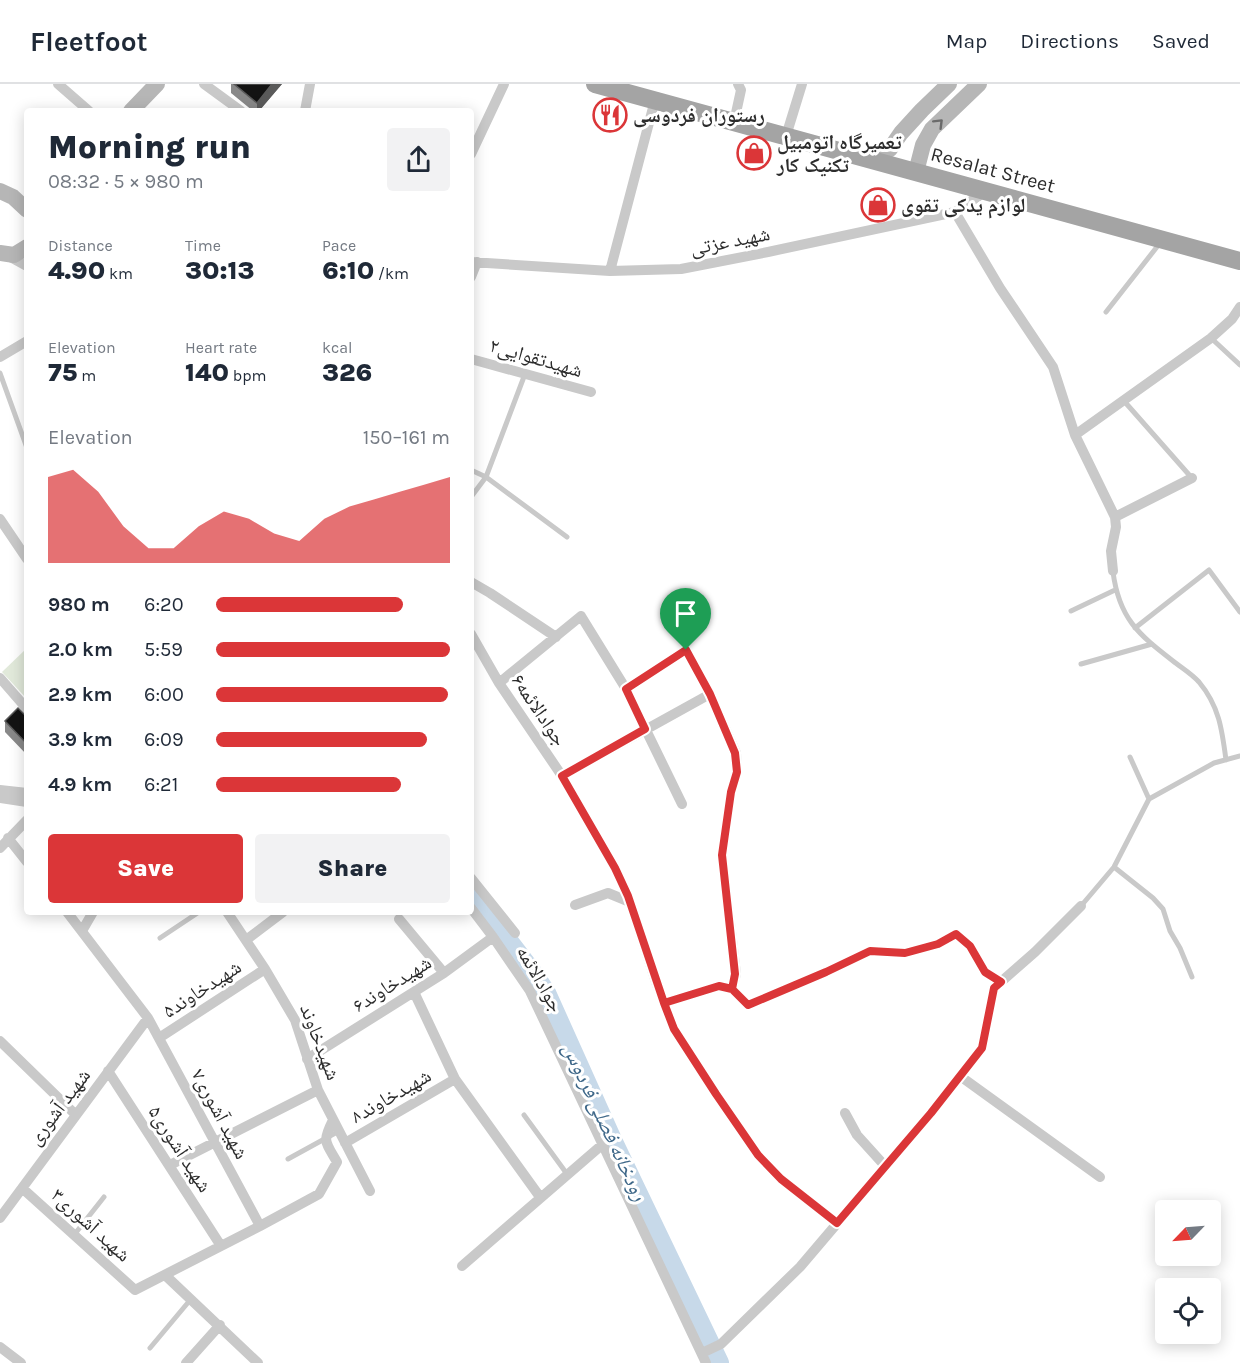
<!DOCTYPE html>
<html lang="en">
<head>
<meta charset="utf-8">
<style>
	:root { --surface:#fff; --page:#f2f2f3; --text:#1f2937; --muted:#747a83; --line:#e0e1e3; --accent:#db3638 }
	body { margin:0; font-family:Karla,"Noto Naskh Arabic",sans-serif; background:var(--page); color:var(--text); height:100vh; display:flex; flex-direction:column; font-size:22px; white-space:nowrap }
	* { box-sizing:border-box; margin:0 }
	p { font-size:20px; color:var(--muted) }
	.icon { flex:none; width:33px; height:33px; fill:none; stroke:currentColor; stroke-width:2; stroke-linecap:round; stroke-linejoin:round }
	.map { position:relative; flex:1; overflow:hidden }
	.drawer { position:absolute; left:24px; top:24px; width:450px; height:807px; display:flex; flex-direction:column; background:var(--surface); border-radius:6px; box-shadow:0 3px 15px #0003 }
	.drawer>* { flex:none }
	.needle { width:39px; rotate:245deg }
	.fabs { position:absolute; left:1155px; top:1116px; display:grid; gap:12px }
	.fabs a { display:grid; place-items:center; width:66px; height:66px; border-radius:6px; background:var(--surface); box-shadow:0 3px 15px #0003; font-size:30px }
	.pin { position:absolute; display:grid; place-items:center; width:51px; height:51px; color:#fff; margin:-62px -26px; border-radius:50% 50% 50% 0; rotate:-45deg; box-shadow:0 0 6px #0007 }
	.pin .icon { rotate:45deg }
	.round { display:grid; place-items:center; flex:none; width:63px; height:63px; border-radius:6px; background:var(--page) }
	.headline { display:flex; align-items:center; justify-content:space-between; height:102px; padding:0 24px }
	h1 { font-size:33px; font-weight:800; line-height:45px }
	.stats { display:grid; grid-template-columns:repeat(3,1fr); gap:9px; height:102px; padding:6px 24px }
	.stats div { display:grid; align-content:center }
	.stats b { font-size:26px; font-weight:800 }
	.stats small { font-size:16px; font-weight:400 }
	.stats p { font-size:16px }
	.chart { height:168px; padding:12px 24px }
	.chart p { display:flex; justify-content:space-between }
	.chart svg { width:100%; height:108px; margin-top:6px; fill:var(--accent); opacity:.7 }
	.button { display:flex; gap:12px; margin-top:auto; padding:12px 24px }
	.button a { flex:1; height:69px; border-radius:6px; background:var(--accent); color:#fff; font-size:24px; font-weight:800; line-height:69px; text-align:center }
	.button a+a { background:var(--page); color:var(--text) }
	ul { padding:0 24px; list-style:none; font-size:20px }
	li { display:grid; grid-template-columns:96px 72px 1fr; align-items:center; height:45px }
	li i { height:15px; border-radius:8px; background:var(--accent) }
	header { display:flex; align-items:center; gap:36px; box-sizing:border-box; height:84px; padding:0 30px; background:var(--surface); border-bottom:2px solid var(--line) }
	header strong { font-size:28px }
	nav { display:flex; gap:33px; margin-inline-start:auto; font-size:21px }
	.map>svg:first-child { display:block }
	.green { fill:#e1e9da }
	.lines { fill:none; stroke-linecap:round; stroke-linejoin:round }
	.river { stroke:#c7d9e9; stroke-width:22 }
	.lane { stroke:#c9c9c9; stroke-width:5 }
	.street { stroke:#c9c9c9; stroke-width:10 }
	.secondary { stroke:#b6b6b6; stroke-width:16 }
	.primary { stroke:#a4a4a4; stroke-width:18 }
	.wall { fill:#898989 }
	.shaded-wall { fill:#5a5a5a }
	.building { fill:#131313; stroke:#5a5a5a; stroke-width:1.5 }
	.oneway { stroke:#6a6a6a }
	.route-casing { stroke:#fff; stroke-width:12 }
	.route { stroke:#db3638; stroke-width:8 }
	.labels { text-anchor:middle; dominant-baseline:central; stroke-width:6; stroke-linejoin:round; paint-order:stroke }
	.poi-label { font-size:20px; font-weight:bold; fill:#2c2c2c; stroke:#fff; text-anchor:start }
	.street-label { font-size:20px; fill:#2c2c2c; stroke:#fff }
	.water-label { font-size:21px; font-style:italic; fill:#3f6889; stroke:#fff }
</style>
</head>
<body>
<header>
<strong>Fleetfoot</strong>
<nav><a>Map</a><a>Directions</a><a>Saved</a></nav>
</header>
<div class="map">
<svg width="1240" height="1279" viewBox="0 0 1240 1279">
	<rect width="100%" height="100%" fill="#fff"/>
	<path class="green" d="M27,564V615L2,588Z"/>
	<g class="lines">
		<path class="river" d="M471,810L530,887L545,909L611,1056L718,1279"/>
		<path class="lane" d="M1106,228L1160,159
			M1211,254L1240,281
			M0,289L27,364
			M1124,317L1191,393
			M471,386L486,393L567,453
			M471,413L486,393L525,290
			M1113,488C1119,534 1138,550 1173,577C1182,584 1192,590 1199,598C1219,622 1222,645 1226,676
			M1071,527L1115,506
			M1135,544L1209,486L1240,528
			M1081,580L1152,560
			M1130,673L1149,715
			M1114,783L1153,814L1163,825L1170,847L1180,864L1192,893
			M1081,822L1114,783L1149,715L1214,679L1240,672
			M160,854L199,828
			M524,1031L567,1090
			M288,1075L339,1047
			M74,1151L104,1113
			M150,1264L191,1215"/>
		<path class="street" d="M58,0L89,27
			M204,0L241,27
			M305,27L310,0
			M734,38L741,6L738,0
			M786,52L802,0
			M471,70L504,0
			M955,128L1000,204L1053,283L1075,351L1115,433L1116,443L1111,467L1113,487
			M7,171L27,182
			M471,178L610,187L681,185L768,168L955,128L986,107
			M610,187L655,16
			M471,193L477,178
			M0,273L27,257
			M471,275L591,308
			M1075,351L1211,254L1232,235L1240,223
			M1115,433L1192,394
			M0,435L27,475
			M471,498L490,509L556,553
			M471,550L499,599L562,692L615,784L628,812L656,898L674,945L716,1010L758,1071L781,1095L837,1139
			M0,594L27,625
			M499,599L581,532L626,605L682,720
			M626,605L686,566L710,610L736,669L737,688L731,708L722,771L736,890L732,905
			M562,692L710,610
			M0,706L27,709
			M0,714L27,718
			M8,754L27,778
			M0,764L27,736
			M471,794L515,849
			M575,821L608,809L630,818
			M471,824L493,853L530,907L706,1279
			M67,828L148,934L260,1142
			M227,828L265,885L295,936L318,1006L370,1107
			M399,835L444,889
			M82,847L93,828
			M246,856L283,828
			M414,908L455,995L540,1113
			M664,919L719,902L732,905L748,921L826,888L870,867L905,869L938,860L956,850L970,862L985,888L1001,898
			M159,954L265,885
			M0,957L76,1031
			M307,975L444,889L493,853
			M108,987L221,1162
			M960,992L1100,1093
			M845,1029L857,1051L885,1082
			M345,1059L455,995
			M170,1081L318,1006
			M22,1104L135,1206L260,1142L319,1110L337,1078C325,1057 322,1058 333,1036
			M0,1134L148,934
			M462,1182L603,1060
			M165,1191L258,1279
			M0,1263L21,1279
			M702,1269L721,1260L800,1183L931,1029L982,964L994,904L1035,868L1081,822
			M186,1279L220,1241"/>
		<path class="secondary" d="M131,27L157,0
			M870,75L890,65L901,49L922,26L949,0
			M916,88L923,61L932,45L979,0
			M0,107L13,113L27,126
			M0,169L14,171L27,163"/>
		<path class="primary" d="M595,0L1240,177"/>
	</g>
	<path class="wall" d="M231,0H282L259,27H253L231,9Z
		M27,633V671L5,648V637Z"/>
	<path class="shaded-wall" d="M272,0H282L259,27H257V19Z"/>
	<path class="building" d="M234,0H272L257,19Z
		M18,624L27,633V660L5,637Z"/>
	<defs><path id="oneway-chevron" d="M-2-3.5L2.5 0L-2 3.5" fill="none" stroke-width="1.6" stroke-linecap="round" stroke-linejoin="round" transform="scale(1.5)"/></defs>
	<use class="oneway" href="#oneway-chevron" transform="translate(939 39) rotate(-45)"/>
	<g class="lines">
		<defs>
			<path id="route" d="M686,566L626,605L645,645L562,692L615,784L628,812L664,919L719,902L732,905L748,921L826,888L870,867L905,869L938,860L956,850L970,862L985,888L1001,898L994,904L982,964L931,1029L837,1139L781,1095L758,1071L716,1010L674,945L664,919L719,902L732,905L735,890L722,771L731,708L737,688L735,669L710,610L686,566"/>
		</defs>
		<use href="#route" class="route-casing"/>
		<use href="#route" class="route"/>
	</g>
	<defs>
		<symbol id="restaurant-ring" viewBox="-11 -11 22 22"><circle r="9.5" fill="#fff" stroke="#db3638" stroke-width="1.5"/><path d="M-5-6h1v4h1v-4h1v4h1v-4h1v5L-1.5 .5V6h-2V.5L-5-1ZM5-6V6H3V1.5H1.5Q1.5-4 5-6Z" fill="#db3638"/></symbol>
		<symbol id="shop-ring" viewBox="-11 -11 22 22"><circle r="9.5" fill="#fff" stroke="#db3638" stroke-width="1.5"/><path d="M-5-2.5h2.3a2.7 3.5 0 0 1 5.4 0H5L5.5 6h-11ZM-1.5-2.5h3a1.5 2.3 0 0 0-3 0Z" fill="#db3638"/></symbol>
	</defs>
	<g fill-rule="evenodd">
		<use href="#restaurant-ring" x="591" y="12" width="38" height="38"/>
		<use href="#shop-ring" x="735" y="50" width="38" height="38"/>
		<use href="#shop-ring" x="859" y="102" width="38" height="38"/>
	</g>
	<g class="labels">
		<g class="poi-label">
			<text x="633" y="31">رستوران فردوسی</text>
			<text x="777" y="58">تعمیرگاه اتومبیل<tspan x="777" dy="23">تکنیک کار</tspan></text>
			<text x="901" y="121">لوازم یدکی تقوی</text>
		</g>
		<g class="street-label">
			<text transform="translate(993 86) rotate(15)">Resalat Street</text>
			<text transform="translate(730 157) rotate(-11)">شهید عزتی</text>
			<text transform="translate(536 274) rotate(16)">شهیدتقوایی۲</text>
			<text transform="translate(539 626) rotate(56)">جوادالائمه۶</text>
			<text transform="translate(540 895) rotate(60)">جوادالائمه</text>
			<text transform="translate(392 900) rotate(-32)">شهیدخاوند۶</text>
			<text transform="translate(202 905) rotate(-33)">شهیدخاوند۵</text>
			<text transform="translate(320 958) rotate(69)">شهیدخاوند</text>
			<text transform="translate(391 1012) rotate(-30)">شهیدخاوند۸</text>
			<text transform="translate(59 1023) rotate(-53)">شهید آشوری</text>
			<text transform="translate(220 1030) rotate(62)">شهید آشوری۷</text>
			<text transform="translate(180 1065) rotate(57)">شهید آشوری۵</text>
			<text transform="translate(91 1141) rotate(42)">شهید آشوری۳</text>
		</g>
		<g class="water-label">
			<text transform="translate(605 1038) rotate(65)">رودخانه فصلی فردوس</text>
		</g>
	</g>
</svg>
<div class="fabs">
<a><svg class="needle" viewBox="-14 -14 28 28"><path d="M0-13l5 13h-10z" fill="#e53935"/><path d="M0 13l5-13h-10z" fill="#747a83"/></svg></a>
<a><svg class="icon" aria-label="locate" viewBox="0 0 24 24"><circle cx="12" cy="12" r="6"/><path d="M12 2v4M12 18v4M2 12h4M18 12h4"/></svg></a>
</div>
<div class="pin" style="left:686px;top:566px;background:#1e9e55"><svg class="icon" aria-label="arrive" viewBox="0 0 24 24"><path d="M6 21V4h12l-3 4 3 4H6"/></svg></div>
<section class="drawer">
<div class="headline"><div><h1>Morning run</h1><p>08:32 · 5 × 980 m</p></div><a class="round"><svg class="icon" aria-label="share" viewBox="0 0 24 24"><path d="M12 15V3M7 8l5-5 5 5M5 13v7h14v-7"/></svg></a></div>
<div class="stats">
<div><p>Distance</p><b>4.90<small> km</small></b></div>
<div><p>Time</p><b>30:13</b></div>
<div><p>Pace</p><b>6:10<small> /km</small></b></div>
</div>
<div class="stats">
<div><p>Elevation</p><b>75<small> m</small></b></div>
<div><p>Heart rate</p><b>140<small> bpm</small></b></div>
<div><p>kcal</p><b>326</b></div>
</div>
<div class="chart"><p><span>Elevation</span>150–161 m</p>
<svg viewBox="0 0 160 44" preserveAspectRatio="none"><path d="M0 44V9L10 6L20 15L30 29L40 38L50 38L60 29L70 23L80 26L90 32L100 35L110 26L120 21L130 18L140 15L150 12L160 9V44z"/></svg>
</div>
<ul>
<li><b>980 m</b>6:20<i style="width:80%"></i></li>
<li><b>2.0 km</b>5:59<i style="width:100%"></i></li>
<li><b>2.9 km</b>6:00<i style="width:99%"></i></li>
<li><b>3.9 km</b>6:09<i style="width:90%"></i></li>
<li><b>4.9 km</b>6:21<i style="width:79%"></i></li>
</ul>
<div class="button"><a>Save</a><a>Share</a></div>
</section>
</div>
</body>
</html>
